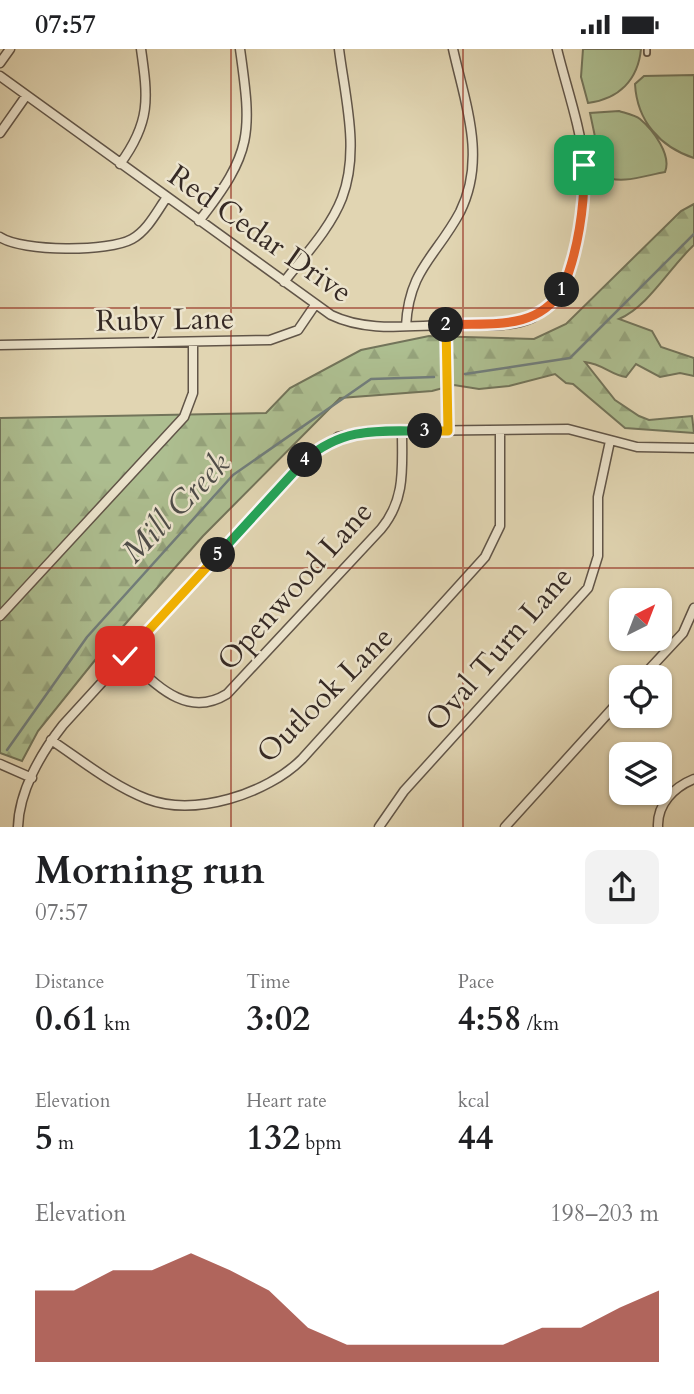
<!DOCTYPE html>
<html lang="en">
<head>
<meta charset="utf-8">
<style>
	:root { --surface:#fff; --page:#f2f2f2; --text:#202124; --muted:#757577; --accent:#8f2418 }
	body { margin:0; font-family:Cardo,serif; background:var(--page); color:var(--text); height:100vh; display:flex; flex-direction:column; font-size:26px; white-space:nowrap }
	* { box-sizing:border-box; margin:0 }
	p { font-size:23px; color:var(--muted) }
	.icon { flex:none; width:38px; height:38px; fill:none; stroke:currentColor; stroke-width:2; stroke-linecap:round; stroke-linejoin:round }
	.map { position:relative; height:778px; overflow:hidden }
	.details { display:flex; flex-direction:column; background:var(--surface); flex:1 }
	.details>* { flex:none }
	.needle { width:46px; rotate:42deg }
	.buttons { position:absolute; left:609px; top:539px; display:grid; gap:14px }
	.buttons a { display:grid; place-items:center; width:63px; height:63px; border-radius:14px; background:var(--surface); box-shadow:0 2px 5px #0004; font-size:35px }
	.pin { position:absolute; display:grid; place-items:center; width:60px; height:60px; color:#fff; margin:-30px; border-radius:14px; box-shadow:0 4px 10px #0006 }
	.km { position:absolute; width:35px; height:35px; margin:-18px; border-radius:50%; background:#222; color:#fff; font-size:19px; line-height:35px; text-align:center }
	.round { display:grid; place-items:center; flex:none; width:74px; height:74px; border-radius:14px; background:var(--page) }
	.head { display:flex; align-items:center; justify-content:space-between; height:119px; padding:0 35px }
	h1 { font-size:38px; font-weight:600; line-height:52px }
	.metrics { display:grid; grid-template-columns:repeat(3,1fr); gap:10px; height:119px; padding:7px 35px }
	.metrics div { display:grid; align-content:center }
	.metrics b { font-size:35px; font-weight:600 }
	.metrics small { font-size:19px; font-weight:400 }
	.metrics p { font-size:19px }
	.chart { height:196px; padding:14px 35px }
	.chart p { display:flex; justify-content:space-between }
	.chart svg { width:100%; height:126px; margin-top:7px; fill:var(--accent); opacity:.7 }
	.status { display:flex; justify-content:space-between; align-items:center; height:49px; padding:0 35px; background:var(--surface); direction:ltr }
	.status svg { height:19px; fill:currentColor }
	.map>svg:first-child { display:block }
	.green { fill:#adbe90; stroke:#72745a; stroke-width:2 }
	.forest { fill:url(#forest-firs); stroke:#72745a; stroke-width:2 }
	.lines { fill:none; stroke-linecap:round; stroke-linejoin:round }
	.stream { stroke:#717e7c; stroke-width:2.5 }
	.service-casing { stroke:#615548; stroke-width:8 }
	.minor-casing { stroke:#615548; stroke-width:11 }
	.service { stroke:#ece4cd; stroke-width:4.5 }
	.minor { stroke:#ece4cd; stroke-width:8 }
	.split-1-casing { stroke:#fff; stroke-width:14 }
	.split-2-casing { stroke:#fff; stroke-width:14 }
	.split-3-casing { stroke:#fff; stroke-width:14 }
	.split-4-casing { stroke:#fff; stroke-width:14 }
	.split-5-casing { stroke:#fff; stroke-width:14 }
	.split-6-casing { stroke:#fff; stroke-width:14 }
	.split-1 { stroke:#f0652b; stroke-width:9 }
	.split-2 { stroke:#f0652b; stroke-width:9 }
	.split-3 { stroke:#f5b400; stroke-width:9 }
	.split-4 { stroke:#22a559; stroke-width:9 }
	.split-5 { stroke:#22a559; stroke-width:9 }
	.split-6 { stroke:#f5b400; stroke-width:9 }
	.grid { fill:none; stroke:#8f2418; stroke-width:2; stroke-opacity:0.55 }
	.labels { text-anchor:middle; dominant-baseline:central; stroke-width:5; stroke-linejoin:round; paint-order:stroke }
	.street-label { font-size:30px; fill:#362a25; stroke:#ece4cd }
	.water-label { font-size:32px; font-style:italic; fill:#4e4d49; stroke:#ece4cd }
</style>
</head>
<body>
<div class="status"><b>07:57</b><svg viewBox="0 0 49 12"><path d="M0 12V9h3v3zM5 12V6h3v6zM10 12V3h3v9zM15 12V0h3v12zM26 1h20v11H26zM47 4h2v5h-2z"/></svg></div>
<div class="map">
<svg width="694" height="778" viewBox="0 0 694 778">
	<defs>
		<pattern id="forest-firs" width="22" height="20" patternUnits="userSpaceOnUse" patternTransform="scale(1.75)"><rect width="22" height="20" fill="#adbe90"/><path d="M5 1l3.5 6h-7zM16 11l3.5 6h-7z" fill="#95a37c"/></pattern>
	</defs>
	<rect width="100%" height="100%" fill="#e1d5b2"/>
	<filter id="stains"><feTurbulence type="fractalNoise" baseFrequency=".00286" numOctaves="4"/><feColorMatrix values="0 0 0 0 .2 0 0 0 0 .09 0 0 0 0 .02 0 0 0 .5 -.17"/></filter>
	<radialGradient id="worn" r=".72"><stop offset=".6" stop-color="#630" stop-opacity="0"/><stop offset="1" stop-color="#630" stop-opacity=".3"/></radialGradient>
	<path class="green" d="M583,0H641C638,31 619,50 588,54L581,28Z
		M694,26V109C660,98 637,72 635,35L644,27Z
		M619,62C625,64 635,66 640,70C653,81 672,106 665,123C647,126 618,137 603,126L590,64Z"/>
	<path class="forest" d="M694,155V196C669,219 649,257 619,270L652,282L661,298L694,309V327L680,324L660,328L636,315L626,328C611,326 603,315 585,313L615,351L639,367L649,371L692,367L694,384L625,379L573,335L566,334L555,325L509,337L479,340L454,336L432,342L340,349L203,487L112,590L38,682L22,712L0,704V369L266,364L290,339L361,301L429,287L534,290L566,275L681,162Z"/>
	<g class="lines">
		<path class="stream" d="M465,325L570,309L694,185
			M7,701L87,588L233,426L371,330L434,328"/>
		<defs>
			<path id="service" d="M647,4V0"/>
			<path id="minor" d="M0,14L10,0
				M0,27L331,266C368,284 412,276 452,276C477,275 508,280 532,269C542,263 553,255 560,245C577,218 587,147 584,114C580,76 566,37 557,0
				M0,84L26,47
				M120,115C151,73 148,49 141,0
				M199,172C253,103 252,85 240,0
				M0,188C23,203 109,203 132,190C148,181 157,162 167,148
				M284,233C304,207 330,180 342,149C360,102 345,48 339,0
				M446,276L448,381
				M406,277C409,220 436,208 460,163C487,109 465,54 453,0
				M0,296L270,291L298,281L315,256
				M0,567L184,368L193,344V293
				M125,607C154,633 185,671 227,645L381,480C406,450 402,418 402,382
				M642,628L683,584L694,559
				M51,691C81,711 113,737 147,750C195,768 267,745 302,710L485,508L500,477V381
				M0,715L32,729
				M18,778C19,742 41,704 63,676L305,411L338,388L363,383L402,382L568,380L637,398L694,399
				M379,778L404,742L588,539L598,507V448L610,392
				M505,778L621,650
				M658,778C657,755 674,738 694,730"/>
		</defs>
		<use href="#service" class="service-casing"/>
		<use href="#minor" class="minor-casing"/>
		<use href="#service" class="service"/>
		<use href="#minor" class="minor"/>
	</g>
	<g class="lines">
		<defs>
			<path id="split-1" d="M562,241C578,204 585,156 584,116"/>
			<path id="split-2" d="M446,276C488,273 536,283 562,241"/>
			<path id="split-3" d="M425,382H448L446,276"/>
			<path id="split-4" d="M305,411C343,378 378,382 425,382"/>
			<path id="split-5" d="M218,506L305,411"/>
			<path id="split-6" d="M125,607L218,506"/>
		</defs>
		<use href="#split-1" class="split-1-casing"/>
		<use href="#split-2" class="split-2-casing"/>
		<use href="#split-3" class="split-3-casing"/>
		<use href="#split-4" class="split-4-casing"/>
		<use href="#split-5" class="split-5-casing"/>
		<use href="#split-6" class="split-6-casing"/>
		<use href="#split-1" class="split-1"/>
		<use href="#split-2" class="split-2"/>
		<use href="#split-3" class="split-3"/>
		<use href="#split-4" class="split-4"/>
		<use href="#split-5" class="split-5"/>
		<use href="#split-6" class="split-6"/>
	</g>
	<path class="grid" d="M231,0V778M463,0V778M0,259H694M0,519H694"/>
	<g class="labels">
		<g class="street-label">
			<text transform="translate(260 185) rotate(35)">Red Cedar Drive</text>
			<text transform="translate(165 271) rotate(-1)">Ruby Lane</text>
			<text transform="translate(295 537) rotate(-48)">Openwood Lane</text>
			<text transform="translate(499 600) rotate(-49)">Oval Turn Lane</text>
			<text transform="translate(325 646) rotate(-45)">Outlook Lane</text>
		</g>
		<g class="water-label">
			<text transform="translate(176 459) rotate(-46)">Mill Creek</text>
		</g>
	</g>
	<rect width="100%" height="100%" filter="url(#stains)"/>
	<rect width="100%" height="100%" fill="url(#worn)"/>
</svg>
<div class="buttons">
<a><svg class="needle" viewBox="-14 -14 28 28"><path d="M0-13l5 13h-10z" fill="#e53935"/><path d="M0 13l5-13h-10z" fill="#757577"/></svg></a>
<a><svg class="icon" aria-label="locate" viewBox="0 0 24 24"><circle cx="12" cy="12" r="6"/><path d="M12 2v4M12 18v4M2 12h4M18 12h4"/></svg></a>
<a><svg class="icon" aria-label="layers" viewBox="0 0 24 24"><path d="M12 4l9 5-9 5-9-5zM3 14l9 5 9-5"/></svg></a>
</div>
<div class="pin" style="left:584px;top:116px;background:#1e9e55"><svg class="icon" aria-label="arrive" viewBox="0 0 24 24"><path d="M6 21V4h12l-3 4 3 4H6"/></svg></div>
<div class="pin" style="left:125px;top:607px;background:#d93025"><svg class="icon" aria-label="check" viewBox="0 0 24 24"><path d="M5 12l5 5 9-10"/></svg></div>
<b class="km" style="left:562px;top:241px">1</b>
<b class="km" style="left:446px;top:276px">2</b>
<b class="km" style="left:425px;top:382px">3</b>
<b class="km" style="left:305px;top:411px">4</b>
<b class="km" style="left:218px;top:506px">5</b>
</div>
<section class="details">
<div class="head"><div><h1>Morning run</h1><p>07:57</p></div><a class="round"><svg class="icon" aria-label="share" viewBox="0 0 24 24"><path d="M12 15V3M7 8l5-5 5 5M5 13v7h14v-7"/></svg></a></div>
<div class="metrics">
<div><p>Distance</p><b>0.61<small> km</small></b></div>
<div><p>Time</p><b>3:02</b></div>
<div><p>Pace</p><b>4:58<small> /km</small></b></div>
</div>
<div class="metrics">
<div><p>Elevation</p><b>5<small> m</small></b></div>
<div><p>Heart rate</p><b>132<small> bpm</small></b></div>
<div><p>kcal</p><b>44</b></div>
</div>
<div class="chart"><p><span>Elevation</span>198–203 m</p>
<svg viewBox="0 0 160 44" preserveAspectRatio="none"><path d="M0 44V19L10 19L20 12L30 12L40 6L50 12L60 19L70 32L80 38L90 38L100 38L110 38L120 38L130 32L140 32L150 25L160 19V44z"/></svg>
</div>
</section>
</body>
</html>
